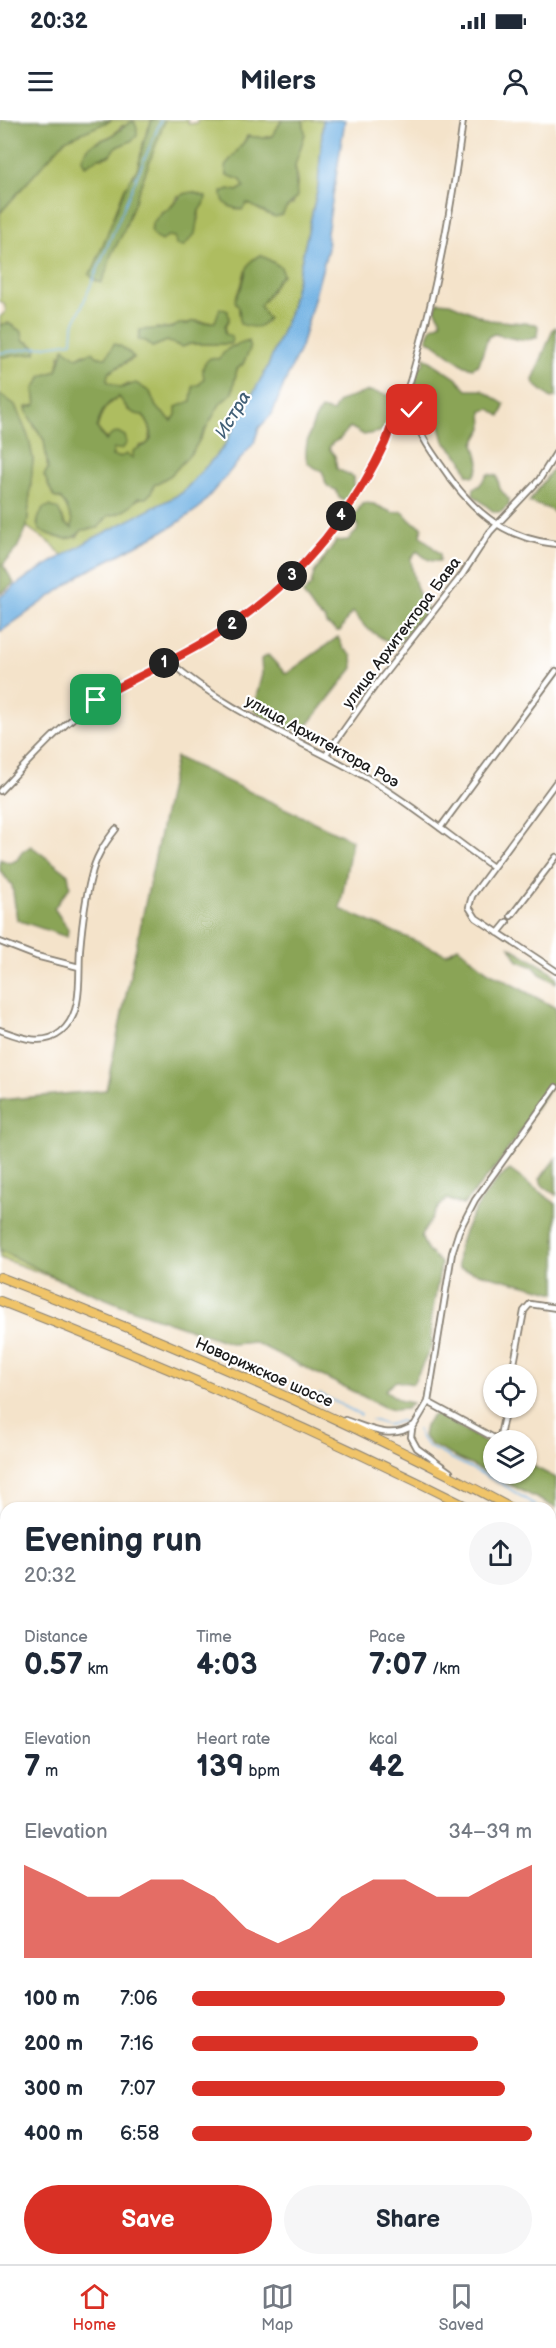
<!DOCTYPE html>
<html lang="en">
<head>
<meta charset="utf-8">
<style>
	:root { --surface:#fff; --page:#f6f6f7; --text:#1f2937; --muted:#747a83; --line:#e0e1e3; --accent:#d93025 }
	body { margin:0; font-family:"Balsamiq Sans",sans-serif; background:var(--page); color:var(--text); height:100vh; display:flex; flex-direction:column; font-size:22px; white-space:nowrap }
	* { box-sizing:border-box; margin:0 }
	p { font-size:20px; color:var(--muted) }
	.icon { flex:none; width:33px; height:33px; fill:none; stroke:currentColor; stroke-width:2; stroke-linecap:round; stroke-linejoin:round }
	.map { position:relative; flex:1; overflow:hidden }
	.side { position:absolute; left:0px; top:1382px; width:556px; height:764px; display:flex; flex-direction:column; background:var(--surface); border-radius:18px 18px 0 0; box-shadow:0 2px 4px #0004 }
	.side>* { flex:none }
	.buttons { position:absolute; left:483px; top:1244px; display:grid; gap:12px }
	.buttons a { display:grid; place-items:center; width:54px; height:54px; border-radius:50%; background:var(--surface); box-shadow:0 2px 4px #0004; font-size:30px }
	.pin { position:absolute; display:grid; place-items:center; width:51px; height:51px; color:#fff; margin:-26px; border-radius:12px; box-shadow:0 3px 9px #0006 }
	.km { position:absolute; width:30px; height:30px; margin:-15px; border-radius:50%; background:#222; color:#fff; font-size:16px; line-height:30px; text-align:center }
	.round { display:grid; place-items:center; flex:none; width:63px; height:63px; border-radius:32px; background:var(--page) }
	.head { display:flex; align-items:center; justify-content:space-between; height:102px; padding:0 24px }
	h1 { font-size:33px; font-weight:700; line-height:45px }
	.figures { display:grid; grid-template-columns:repeat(3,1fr); gap:9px; height:102px; padding:6px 24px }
	.figures div { display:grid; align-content:center }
	.figures b { font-size:30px; font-weight:700 }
	.figures small { font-size:16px; font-weight:400 }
	.figures p { font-size:16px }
	.chart { height:168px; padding:12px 24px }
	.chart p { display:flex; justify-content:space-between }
	.chart svg { width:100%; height:108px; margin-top:6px; fill:var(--accent); opacity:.7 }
	.action { display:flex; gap:12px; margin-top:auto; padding:12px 24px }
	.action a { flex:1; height:69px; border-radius:36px; background:var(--accent); color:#fff; font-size:24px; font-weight:700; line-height:69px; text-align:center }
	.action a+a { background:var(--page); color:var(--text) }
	ul { padding:0 24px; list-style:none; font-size:20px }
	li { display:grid; grid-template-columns:96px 72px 1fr; align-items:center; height:45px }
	li i { height:15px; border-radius:8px; background:var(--accent) }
	.status { display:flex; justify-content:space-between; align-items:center; height:42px; padding:0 30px; background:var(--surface); direction:ltr }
	.status svg { height:16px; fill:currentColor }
	header { display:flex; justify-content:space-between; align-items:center; height:78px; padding:0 24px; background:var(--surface); font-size:27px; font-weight:700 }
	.dock { display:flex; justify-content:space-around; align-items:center; height:84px; border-top:2px solid var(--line); background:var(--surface); font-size:16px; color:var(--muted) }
	.dock a { display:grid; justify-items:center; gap:3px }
	.dock .selected { color:var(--accent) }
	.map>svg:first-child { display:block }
	.green { fill:#aebd60; stroke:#656c3e; stroke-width:1.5; fill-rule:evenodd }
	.forest { fill:#8aa456; stroke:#536039; stroke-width:1.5; fill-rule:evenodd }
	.water { fill:#6fb1e3; stroke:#466680; stroke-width:1.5 }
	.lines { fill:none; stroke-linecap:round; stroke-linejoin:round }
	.stream { stroke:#6fb1e3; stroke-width:1.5 }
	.river { stroke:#6fb1e3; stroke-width:9 }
	.minor-casing { stroke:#888073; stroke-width:8 }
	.motorway-casing { stroke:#888073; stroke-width:10 }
	.minor { stroke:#fff; stroke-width:4.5 }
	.motorway { stroke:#f0c469; stroke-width:8 }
	.route-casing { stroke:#fff; stroke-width:12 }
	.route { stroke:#d93025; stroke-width:8 }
	.labels { text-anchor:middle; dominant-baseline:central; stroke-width:4.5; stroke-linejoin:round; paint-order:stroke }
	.street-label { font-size:16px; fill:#1c1c1c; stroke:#fff }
	.water-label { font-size:18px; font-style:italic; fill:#415f76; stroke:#fff }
</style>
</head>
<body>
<div class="status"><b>20:32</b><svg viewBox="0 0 49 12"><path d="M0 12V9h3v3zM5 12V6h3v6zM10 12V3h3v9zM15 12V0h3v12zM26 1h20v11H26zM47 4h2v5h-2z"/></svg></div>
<header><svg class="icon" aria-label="menu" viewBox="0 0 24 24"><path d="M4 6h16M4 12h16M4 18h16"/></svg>Milers<svg class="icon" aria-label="person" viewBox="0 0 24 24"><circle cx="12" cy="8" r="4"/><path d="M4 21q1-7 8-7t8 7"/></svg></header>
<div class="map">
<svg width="556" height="2144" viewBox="0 0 556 2144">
	<rect width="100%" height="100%" fill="#fff"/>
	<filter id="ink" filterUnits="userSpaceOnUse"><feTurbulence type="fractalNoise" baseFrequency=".0167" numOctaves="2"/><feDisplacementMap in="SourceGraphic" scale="12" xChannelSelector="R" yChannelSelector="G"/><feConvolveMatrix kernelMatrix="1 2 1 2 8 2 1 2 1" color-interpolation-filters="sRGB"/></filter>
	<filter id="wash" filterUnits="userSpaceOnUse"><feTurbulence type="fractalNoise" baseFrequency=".008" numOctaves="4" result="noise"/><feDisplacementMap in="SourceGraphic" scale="24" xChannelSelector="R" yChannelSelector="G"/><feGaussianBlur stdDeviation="1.35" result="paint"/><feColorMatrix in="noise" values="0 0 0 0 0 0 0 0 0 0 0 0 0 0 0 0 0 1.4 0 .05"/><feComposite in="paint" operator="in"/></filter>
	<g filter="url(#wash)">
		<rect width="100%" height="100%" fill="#f4e3ca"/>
		<path class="green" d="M112,0H152L144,20L138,48L125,68L94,148L89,154L107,150L111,135L123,113L165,0H188V4L198,3L197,0H282L272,16L264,18L247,16L240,29L229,41L227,55L241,60L244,67L237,71L229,69L247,83L267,94L293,84L298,61L295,45L305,14L303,0H323L318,67L290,192L268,246L223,328L182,373L62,436L54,426L27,407L33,339L29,319L15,285L0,274V237L36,233L31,223L23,220L22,212L8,203L0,205V197L6,191L4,184L0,181V93L65,20ZM123,5L131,21L116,27C112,35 108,38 98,38L96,22L111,16ZM178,76L199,90V99L175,117L167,115L161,92L169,89ZM245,151L277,159C270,179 258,187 240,195L237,174L241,167ZM219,195L229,199C223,209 224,214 230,224H190L182,227L167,221L152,227L146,221L156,208C167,210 175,206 185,204C188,204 192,201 195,201C202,201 207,204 215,202ZM240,223L243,244L237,249L232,273L220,284L193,331L171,355L154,365L151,373L108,395L98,408L82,410L77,417L61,418L39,410L37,403L43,388L62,396L65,404L72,408V400L66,386L61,379L54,377L44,355L48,349L44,320L35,308L26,287L36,285L34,269L42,256L57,251L60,235L77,238L84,234L106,238L129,232L134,238L108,253L106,261L121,268L128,264L150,272L156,287L172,301L183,285L191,281C203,259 216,234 240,223Z
			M120,277L128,290L143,295C150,306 154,312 147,324L140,326L133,339L112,337L114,329L97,308C101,294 105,283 120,277Z
			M398 298a8 8 0 1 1 16 0a8 8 0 1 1-16 0Z
			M0,1130L8,1133L60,1160L0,1138Z
			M3,1828H6V1856L0,1860V1832Z"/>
		<path class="forest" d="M0,0H112L65,20L0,93Z
			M152,0H165L123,113L111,135L107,150L101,163L94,160L89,154L94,148L125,68L138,48L144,20Z
			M282,0H303L305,14L295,45L297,77L286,88L282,95L275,97L268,94L247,83L242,90C230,87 222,86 222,72L229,69L237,71L244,67L241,60L227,55L225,47C231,36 241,28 248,16L264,18L272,16Z
			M134,1L137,8V16L131,21L116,27C110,38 109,34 99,38C95,39 90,44 85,46L82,39C89,19 100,24 115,14C122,9 125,4 134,1Z
			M193,72L206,77L204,85L199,90L195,114L184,126L176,125L175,117L167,116L162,121C142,113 154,98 167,90C179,83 175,74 193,72Z
			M261,135L281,147L283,155C275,160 268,177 260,186L268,199C259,210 253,208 240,204L239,188L235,181C236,175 239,173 241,168C248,153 243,142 261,135Z
			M438,182L450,183L489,200L536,204L538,206L537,217C525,223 507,217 494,214L488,217L479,244L473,248L465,246L427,219L432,207L441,203L440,197L435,189Z
			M220,188L228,191L229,199L225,206V214L232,216L231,224H190L182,227L167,221L152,227L146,221L138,220L140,210L172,208L179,204H187L194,201L201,203L215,202Z
			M8,203L22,212L23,220L37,228L36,233L0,237V205Z
			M556,207V277L551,278L534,264L533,260L553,209Z
			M248,221L250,229L243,244L237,249L232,273L220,284L193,331L171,355L154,365L151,373L146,378H138C131,388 120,394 108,396L98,408L82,410C70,426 54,416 39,410C36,401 39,397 43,388L50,386L58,389L65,404L72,408V400L66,386L61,379L54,377L44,355L48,349L44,320L28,295L26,288L36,285L34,269L42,256L57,251L64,228L77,238L92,232L98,237L106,238L114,224L122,227L134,237L108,253L107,261L121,268L136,263L150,272L156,287L172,301L176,295V287L191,281L193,266L200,264L204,258C202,249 202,245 210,238L218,239L229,228ZM119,277C127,287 130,295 143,295C148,303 157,316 147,324C144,327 137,328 133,331V338L127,334L120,337L112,336L114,329H122L127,323L125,316L118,312L111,315L106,321L97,308C100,294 105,283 119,277Z
			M424,237L456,258L467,270H482L504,284L503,291L500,296L490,289L482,291L483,308L474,323C477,336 483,343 474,356L468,355L461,339L444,321L440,306L429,294L424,277L415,267V252L424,243Z
			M369,271L392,276L396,286L387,306L379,312L364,315L350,307L340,319L332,323L329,328L335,336L337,349L354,357V377L348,383L339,378L336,370C321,365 328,363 322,351C318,349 312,347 309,344C300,333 313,300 321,289L333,292L339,281Z
			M0,274L15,285L29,319L33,339L27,407L17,428L3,445L14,463L0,474Z
			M556,344V394L549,389L529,382Z
			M488,354L497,356L500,369L509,380V385L501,392H494L473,375L474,368L479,366Z
			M365,383L374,384L393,393L402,391L411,401L422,407L421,416L440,434V441C429,442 425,438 417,431L411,438C412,457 417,474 428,490L400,523L394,526L366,508L353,492L348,497L340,511H337L326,504L325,499L317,494L303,474L311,465L314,453L336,421L348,420L357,411L358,405L353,398L362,384Z
			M338,517L343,528L352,536L353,548L308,605L289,611L267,600L253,589L262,554L261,539L268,535L286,554Z
			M176,637L352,720L340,789L446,834L458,827L487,851L556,888V959L498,1044L463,1085L447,1079L438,1088L421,1116L427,1130L441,1143L431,1201L432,1225L413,1264L396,1261L385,1270L401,1281L412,1283L406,1289L393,1290L384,1287L254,1222L233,1224L131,1189L60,1160L0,1130V980L106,970Z
			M31,726L68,754L70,767L54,788L68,809L67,817L17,800L12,765L0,751V739L10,743L17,740L22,732Z
			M510,827L549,850L556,857V863L540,854L534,847L518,841Z
			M556,1038V1075L542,1065L540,1059Z
			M510,1050L556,1084V1173L459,1148C450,1122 488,1063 510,1050Z
			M438,1294L493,1327L494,1353H526L527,1343L556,1358V1388L431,1325L423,1316L425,1306L432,1296Z
			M6,1616V1650H0V1623Z
			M556,1703V1754H551L550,1707Z
			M0,1721L6,1723V1828L0,1832Z
			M556,1760V2061L550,2059V1766Z
			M3,1912H6V1976L0,1971V1914Z"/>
		<path class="water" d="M323,0H345L327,113L328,128L301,227L284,264L272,294L259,308L254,323L199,388L173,406L84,453L0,512V477L30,455L90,420L182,373L223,328L268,246L290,192L318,67Z"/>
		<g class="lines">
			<path class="stream" d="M0,233L72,222L73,207L161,0
				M320,1274L361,1295
				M372,1300L388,1305L400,1301L405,1303
				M418,1310L420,1317L429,1327L502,1364L535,1385"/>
			<path class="river" d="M0,1959L6,1958
				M550,2049L556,2051"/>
		</g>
	</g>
	<g filter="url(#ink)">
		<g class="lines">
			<defs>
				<path id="minor" d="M396 298a10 10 0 1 1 20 0a10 10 0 1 1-20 0Z
					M397,293C411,267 417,235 425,206C443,138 454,70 463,0
					M416,300C421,317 431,331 441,345C470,389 502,418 556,424
					M169,541C228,593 301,620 369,659C413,685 452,718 493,747
					M326,635L375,566L462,455L490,412L539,360L556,333
					M556,662L472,776L469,787L476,798L556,851
					M0,671C31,639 60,605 97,580C132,556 173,542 209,519C276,478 326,426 366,358C378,338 389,318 396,296
					M440,708L556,551
					M511,796L556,737
					M498,813L507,802
					M0,822L36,836L79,847
					M0,910C19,917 43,927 61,912C84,893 78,856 80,829C82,806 85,780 91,757C95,738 104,724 116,709
					M512,1254L524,1191L530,1184L556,1188
					M428,1282L494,1318L500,1316L506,1287
					M345,1300C368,1308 392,1321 414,1305
					M450,1352L417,1328L411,1317L412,1309L428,1282L452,1133L459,1111L475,1080L556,967
					M550,1554L556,1550
					M550,1651L556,1647
					M550,1784H556
					M0,1871L6,1866
					M0,2037L6,2044
					M87,2139L92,2144
					M531,2139L556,2141
					M318,2144L320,2139"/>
				<path id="motorway" d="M0,1157C174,1224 347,1299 511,1388
					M0,1181C160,1243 317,1311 470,1388
					M550,1409L556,1412
					M550,1431L556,1434"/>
			</defs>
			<use href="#minor" class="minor-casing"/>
			<use href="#motorway" class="motorway-casing"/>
			<use href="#minor" class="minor"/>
			<use href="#motorway" class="motorway"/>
		</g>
	</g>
	<g class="lines" filter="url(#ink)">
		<defs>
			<path id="route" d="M96,580C132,558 172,542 208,520C253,493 292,460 325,419C348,390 369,357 385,323C390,312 393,293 404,288L412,290"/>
		</defs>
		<use href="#route" class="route-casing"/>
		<use href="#route" class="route"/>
	</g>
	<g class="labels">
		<g class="street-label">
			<text transform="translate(402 513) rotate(-53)">улица Архитектора Бава</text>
			<text transform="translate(322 622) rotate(29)">улица Архитектора Роэ</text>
			<text transform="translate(264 1253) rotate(24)">Новорижское шоссе</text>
		</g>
		<g class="water-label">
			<text transform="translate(233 295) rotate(-59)">Истра</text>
		</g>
	</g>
</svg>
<div class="buttons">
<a><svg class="icon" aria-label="locate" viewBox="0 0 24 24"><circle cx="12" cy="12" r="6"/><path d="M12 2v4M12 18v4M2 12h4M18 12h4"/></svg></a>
<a><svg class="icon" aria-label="layers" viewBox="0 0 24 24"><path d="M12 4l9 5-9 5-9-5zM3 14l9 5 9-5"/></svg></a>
</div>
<div class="pin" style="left:96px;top:580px;background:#1e9e55"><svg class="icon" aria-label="arrive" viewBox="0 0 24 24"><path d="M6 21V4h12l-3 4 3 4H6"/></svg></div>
<div class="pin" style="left:412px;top:290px;background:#d93025"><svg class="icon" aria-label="check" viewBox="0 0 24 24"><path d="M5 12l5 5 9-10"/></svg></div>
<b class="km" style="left:164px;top:543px">1</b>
<b class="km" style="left:232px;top:505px">2</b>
<b class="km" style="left:292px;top:456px">3</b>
<b class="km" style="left:341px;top:396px">4</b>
<section class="side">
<div class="head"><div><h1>Evening run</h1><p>20:32</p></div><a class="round"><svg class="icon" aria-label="share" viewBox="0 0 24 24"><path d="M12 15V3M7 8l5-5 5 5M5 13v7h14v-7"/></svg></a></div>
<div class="figures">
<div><p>Distance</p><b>0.57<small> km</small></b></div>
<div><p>Time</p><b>4:03</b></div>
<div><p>Pace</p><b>7:07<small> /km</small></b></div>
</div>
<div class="figures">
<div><p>Elevation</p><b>7<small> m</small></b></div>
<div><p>Heart rate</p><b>139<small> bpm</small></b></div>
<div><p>kcal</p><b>42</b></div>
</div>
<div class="chart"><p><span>Elevation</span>34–39 m</p>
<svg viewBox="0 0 160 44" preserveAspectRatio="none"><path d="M0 44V6L10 12L20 19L30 19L40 12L50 12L60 19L70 32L80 38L90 32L100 19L110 12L120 12L130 19L140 19L150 12L160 6V44z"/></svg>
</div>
<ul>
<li><b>100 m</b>7:06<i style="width:92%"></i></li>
<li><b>200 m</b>7:16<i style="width:84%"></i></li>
<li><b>300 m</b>7:07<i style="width:92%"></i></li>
<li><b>400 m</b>6:58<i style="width:100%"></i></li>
</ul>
<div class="action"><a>Save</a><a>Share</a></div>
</section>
</div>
<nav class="dock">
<a class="selected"><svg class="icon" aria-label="home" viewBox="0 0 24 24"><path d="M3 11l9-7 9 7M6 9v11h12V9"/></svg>Home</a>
<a><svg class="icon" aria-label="map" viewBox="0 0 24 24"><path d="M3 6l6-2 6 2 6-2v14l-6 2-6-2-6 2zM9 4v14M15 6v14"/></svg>Map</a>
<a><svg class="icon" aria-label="saved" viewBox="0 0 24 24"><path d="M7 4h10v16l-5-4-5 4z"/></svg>Saved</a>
</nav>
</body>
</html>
